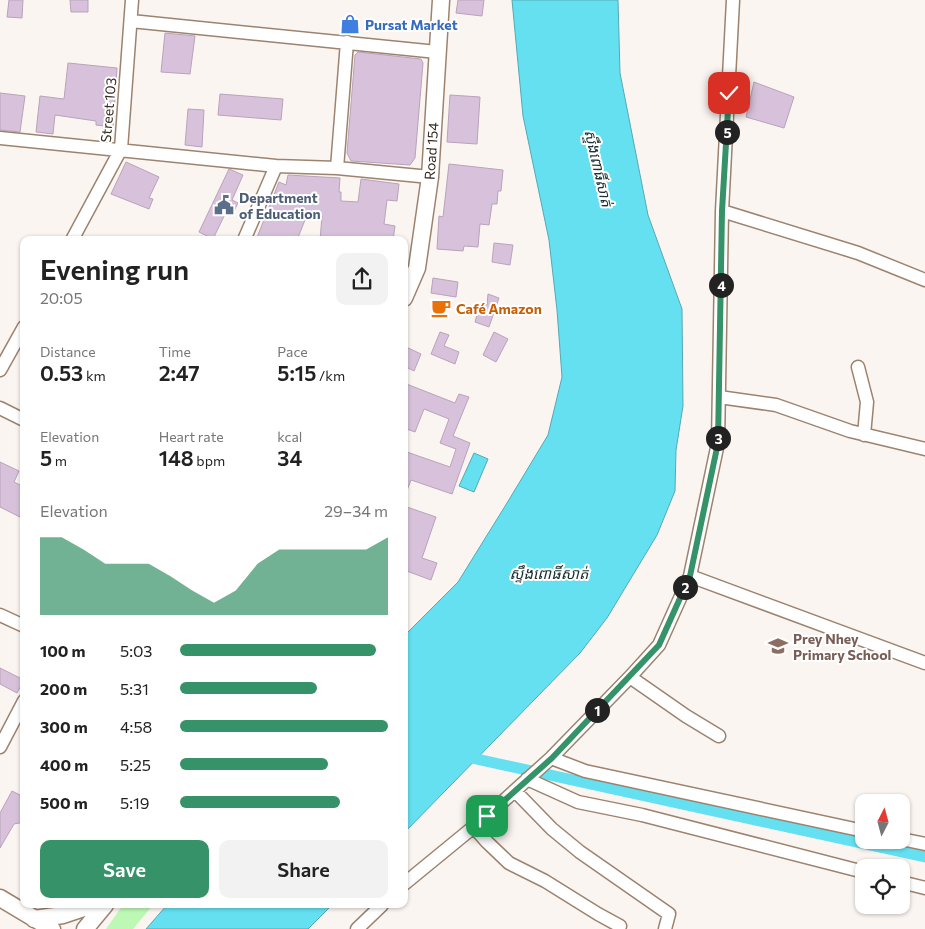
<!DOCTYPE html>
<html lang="en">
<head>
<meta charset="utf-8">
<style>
	:root { --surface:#fff; --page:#f2f2f2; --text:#222; --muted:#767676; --accent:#369269 }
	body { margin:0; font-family:Commissioner,"Noto Sans Khmer",sans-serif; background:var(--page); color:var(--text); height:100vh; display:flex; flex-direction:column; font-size:19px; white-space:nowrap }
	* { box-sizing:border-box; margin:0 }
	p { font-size:16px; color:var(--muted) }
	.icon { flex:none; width:28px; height:28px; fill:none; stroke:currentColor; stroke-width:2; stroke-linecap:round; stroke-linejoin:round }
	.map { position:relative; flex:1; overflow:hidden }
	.details { position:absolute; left:20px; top:236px; width:388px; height:672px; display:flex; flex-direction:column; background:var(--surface); border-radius:10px; box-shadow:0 1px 4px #0004 }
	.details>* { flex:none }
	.needle { width:32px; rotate:6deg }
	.tools { position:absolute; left:855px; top:794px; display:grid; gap:10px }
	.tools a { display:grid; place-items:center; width:55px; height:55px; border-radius:10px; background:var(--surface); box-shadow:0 1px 4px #0004; font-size:25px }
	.pin { position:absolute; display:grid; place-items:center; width:42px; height:42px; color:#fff; margin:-21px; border-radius:10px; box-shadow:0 2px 8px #0006 }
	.km { position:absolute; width:25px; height:25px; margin:-12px; border-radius:50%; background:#222; color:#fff; font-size:14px; line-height:25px; text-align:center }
	.round { display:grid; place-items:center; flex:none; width:52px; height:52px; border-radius:10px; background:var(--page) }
	.headline { display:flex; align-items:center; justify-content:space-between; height:85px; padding:0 20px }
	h1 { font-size:28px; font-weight:600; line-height:38px }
	.metrics { display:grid; grid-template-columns:repeat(3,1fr); gap:8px; height:85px; padding:5px 20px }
	.metrics div { display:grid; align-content:center }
	.metrics b { font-size:21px; font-weight:600 }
	.metrics small { font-size:14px; font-weight:400 }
	.metrics p { font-size:14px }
	.chart { height:140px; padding:10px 20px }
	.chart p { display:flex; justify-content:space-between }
	.chart svg { width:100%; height:90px; margin-top:5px; fill:var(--accent); opacity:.7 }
	.cta { display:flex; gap:10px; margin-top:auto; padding:10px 20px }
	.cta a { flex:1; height:58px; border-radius:10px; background:var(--accent); color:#fff; font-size:20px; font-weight:600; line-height:58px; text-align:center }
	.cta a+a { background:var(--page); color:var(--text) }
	ul { padding:0 20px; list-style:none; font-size:16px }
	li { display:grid; grid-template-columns:80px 60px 1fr; align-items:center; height:38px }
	li i { height:12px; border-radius:6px; background:var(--accent) }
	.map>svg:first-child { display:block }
	.green { fill:#bdf8b5 }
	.water { fill:#64e0f1; stroke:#56a9b3 }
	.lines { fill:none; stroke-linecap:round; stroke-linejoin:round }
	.canal { stroke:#64e0f1; stroke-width:11 }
	.building { fill:#d8c2db; stroke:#b8a3bb }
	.minor-casing { stroke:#9c836f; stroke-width:15 }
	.major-casing { stroke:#9c836f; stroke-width:19 }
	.minor { stroke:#fff; stroke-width:12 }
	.major { stroke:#fff; stroke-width:16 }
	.route-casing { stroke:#fff; stroke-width:10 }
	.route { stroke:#369269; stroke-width:6 }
	.labels { text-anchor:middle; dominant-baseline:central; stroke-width:4; stroke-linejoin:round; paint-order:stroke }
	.shop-label { font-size:14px; font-weight:bold; fill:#366cbe; stroke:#fff; text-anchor:start }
	.street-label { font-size:14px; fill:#342a22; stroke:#fff }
	.service-label { font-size:14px; font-weight:bold; fill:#4e5e75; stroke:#fff; text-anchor:start }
	.food-label { font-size:14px; font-weight:bold; fill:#c56008; stroke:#fff; text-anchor:start }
	.education-label { font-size:14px; font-weight:bold; fill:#785e54; stroke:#fff; text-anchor:start }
	.water-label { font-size:15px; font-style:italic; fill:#1b3134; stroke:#fff }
</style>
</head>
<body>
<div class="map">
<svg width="925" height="929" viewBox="0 0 925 929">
	<rect width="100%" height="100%" fill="#fbf5f1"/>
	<path class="green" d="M123,905H153L133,929H106Z"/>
	<path class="water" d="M512,0H618L620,73L648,215L682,309L683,406L676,450L675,491L657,535L607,618L580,653L404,833V636L458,582L507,503L548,435L562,377L557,310L549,240L523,116Z
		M474,453L488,459L474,492L459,486Z
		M167,905H332L308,929H146Z"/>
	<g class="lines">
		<path class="canal" d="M463,756L925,857"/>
	</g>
	<path class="building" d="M9,0H23L22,18L7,17Z
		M70,0H88V12H71Z
		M458,0H484L482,16L456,13Z
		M165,33L195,36L190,74L161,72Z
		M358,52L421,59L423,63L415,158L410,165L351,161L347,153L355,55Z
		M68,63L117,68L113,127L96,125V121L55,115L53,134L36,132L40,96L64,99Z
		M754,82L794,97L784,128L746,117Z
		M0,93L25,96L20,132L0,130Z
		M220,94L283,99L281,120L218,115Z
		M450,95L480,97L477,144L447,142Z
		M188,109L204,110L202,147L185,145Z
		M126,162L159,177L149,198L153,199L149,209L111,194Z
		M449,164L503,170L501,191H498L497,204H492L489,225L480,224L478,247L464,246L463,251L437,249L439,216L443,217Z
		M229,169L243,175L232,200L238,203L234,211L228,208L213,239L199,232Z
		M288,175L340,178L339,192H341V201L358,202L361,179L399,184L397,201L387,200L384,224L395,226L393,240H320L322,216L307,215L297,240H256L279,182L286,185Z
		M494,243L513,245L510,265L492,262Z
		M433,278L458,282L456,297L431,293Z
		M488,294L499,298L489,327L475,322L480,304L487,305Z
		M440,332L449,335L444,346L459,352L455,364L431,354Z
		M494,332L508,339L496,362L483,355Z
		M404,346L421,354L414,371L404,366Z
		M404,383L455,403L459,394L469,397L453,436L470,443L452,494L411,480L404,498V451L450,467L456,449L440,443L449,419L424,409L415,432L404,428L406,422L404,421Z
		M0,462L19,471L14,482L24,487V519L0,507Z
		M404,506L436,517L422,558L437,563L431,580L404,570Z
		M0,668L24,680L17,693L0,684Z
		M12,791L24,797V822L14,824L0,848V813Z"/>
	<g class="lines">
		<defs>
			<path id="minor" d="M131,21L437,52
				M0,138L276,166L337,168L430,177
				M337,168L347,42
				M722,211L858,253L925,280
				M72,240L121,149L132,0
				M244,240L276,166
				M858,367L867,402L864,435
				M0,370L24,327
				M719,397L776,405L850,431L925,449
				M0,408L24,420
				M690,576L925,663
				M0,615L24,626
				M630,677L686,716L719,736
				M0,747L24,701
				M551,758L585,771L864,831
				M527,779L578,802L642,815L864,872
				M515,791L552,829L580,852L669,914L665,929
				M473,826L487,842L509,863L545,881L598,914L620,926
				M901,839L925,844
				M901,882L925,888
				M404,884L487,816L551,758L630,677L659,645L690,576L718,443L722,211L733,0
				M357,929L382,905"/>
			<path id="major" d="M404,298L417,268L430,177L441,0
				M0,898L52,929
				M34,919L63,915L93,905
				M85,929L105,905"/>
		</defs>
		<use href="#minor" class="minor-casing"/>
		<use href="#major" class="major-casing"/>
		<use href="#minor" class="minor"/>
		<use href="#major" class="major"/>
	</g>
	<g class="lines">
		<defs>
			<path id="route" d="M487,816L552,758L659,645L690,576L718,443L722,211L729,93"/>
		</defs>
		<use href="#route" class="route-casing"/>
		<use href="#route" class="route"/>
	</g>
	<defs>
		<symbol id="shop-bare" viewBox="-9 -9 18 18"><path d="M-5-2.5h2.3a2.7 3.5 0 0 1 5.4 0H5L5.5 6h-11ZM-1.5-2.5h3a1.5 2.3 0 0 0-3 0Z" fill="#3f7fe0" stroke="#fff" stroke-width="2.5" paint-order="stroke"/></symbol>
		<symbol id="civic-bare" viewBox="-9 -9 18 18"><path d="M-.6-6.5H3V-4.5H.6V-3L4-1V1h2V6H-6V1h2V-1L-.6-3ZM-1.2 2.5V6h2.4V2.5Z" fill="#5c6f8a" stroke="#fff" stroke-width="2.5" paint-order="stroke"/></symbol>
		<symbol id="cafe-bare" viewBox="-9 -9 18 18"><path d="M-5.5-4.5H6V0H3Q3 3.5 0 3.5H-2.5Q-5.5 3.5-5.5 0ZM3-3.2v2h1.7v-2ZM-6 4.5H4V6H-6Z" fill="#e8710a" stroke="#fff" stroke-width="2.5" paint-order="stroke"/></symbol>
		<symbol id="school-bare" viewBox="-9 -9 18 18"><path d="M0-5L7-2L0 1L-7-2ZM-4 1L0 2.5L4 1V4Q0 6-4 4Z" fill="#8d6e63" stroke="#fff" stroke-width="2.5" paint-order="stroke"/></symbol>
	</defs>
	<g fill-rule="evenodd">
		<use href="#shop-bare" x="336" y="10" width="28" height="28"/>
		<use href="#civic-bare" x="210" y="191" width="28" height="28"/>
		<use href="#cafe-bare" x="427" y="294" width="28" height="28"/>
		<use href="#school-bare" x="764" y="632" width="28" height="28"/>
	</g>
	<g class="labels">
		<g class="shop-label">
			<text x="365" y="24">Pursat Market</text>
		</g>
		<g class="street-label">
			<text transform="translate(108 110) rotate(-85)">Street 103</text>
			<text transform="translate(431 151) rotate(-86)">Road 154</text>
		</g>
		<g class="service-label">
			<text x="239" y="197">Department<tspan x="239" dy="16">of Education</tspan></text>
		</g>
		<g class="food-label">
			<text x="456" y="308">Café Amazon</text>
		</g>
		<g class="education-label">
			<text x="793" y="638">Prey Nhey<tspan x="793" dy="16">Primary School</tspan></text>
		</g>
		<g class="water-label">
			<text transform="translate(599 168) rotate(77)">ស្ទឹងពោធិ៍សាត់</text>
			<text x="549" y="573">ស្ទឹងពោធិ៍សាត់</text>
		</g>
	</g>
</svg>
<div class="tools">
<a><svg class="needle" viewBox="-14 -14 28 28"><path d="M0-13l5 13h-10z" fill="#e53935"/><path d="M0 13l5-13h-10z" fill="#767676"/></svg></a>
<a><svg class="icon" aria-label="locate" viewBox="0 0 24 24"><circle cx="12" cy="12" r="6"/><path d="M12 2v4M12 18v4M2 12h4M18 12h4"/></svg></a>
</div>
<div class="pin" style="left:487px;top:816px;background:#1e9e55"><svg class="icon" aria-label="arrive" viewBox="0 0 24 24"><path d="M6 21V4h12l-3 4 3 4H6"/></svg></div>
<div class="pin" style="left:729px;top:93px;background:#d93025"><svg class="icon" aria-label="check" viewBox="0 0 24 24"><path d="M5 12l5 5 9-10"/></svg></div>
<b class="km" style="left:597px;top:710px">1</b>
<b class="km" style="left:685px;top:587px">2</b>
<b class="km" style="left:718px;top:438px">3</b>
<b class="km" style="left:721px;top:285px">4</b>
<b class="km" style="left:727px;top:132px">5</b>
<section class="details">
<div class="headline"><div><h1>Evening run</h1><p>20:05</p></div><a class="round"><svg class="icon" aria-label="share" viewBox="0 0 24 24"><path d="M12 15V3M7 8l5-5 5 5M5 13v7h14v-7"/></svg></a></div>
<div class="metrics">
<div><p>Distance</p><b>0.53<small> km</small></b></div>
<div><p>Time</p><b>2:47</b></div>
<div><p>Pace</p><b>5:15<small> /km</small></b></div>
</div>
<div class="metrics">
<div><p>Elevation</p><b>5<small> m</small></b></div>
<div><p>Heart rate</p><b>148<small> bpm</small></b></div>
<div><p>kcal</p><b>34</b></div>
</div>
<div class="chart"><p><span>Elevation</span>29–34 m</p>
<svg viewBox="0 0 160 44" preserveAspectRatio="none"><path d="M0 44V6L10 6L20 12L30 19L40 19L50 19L60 25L70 32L80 38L90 32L100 19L110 12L120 12L130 12L140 12L150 12L160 6V44z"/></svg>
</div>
<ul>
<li><b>100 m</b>5:03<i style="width:94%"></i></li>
<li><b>200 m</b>5:31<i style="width:66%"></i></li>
<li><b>300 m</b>4:58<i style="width:100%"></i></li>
<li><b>400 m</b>5:25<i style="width:71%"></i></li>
<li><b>500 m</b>5:19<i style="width:77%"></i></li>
</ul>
<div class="cta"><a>Save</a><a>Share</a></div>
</section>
</div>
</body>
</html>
